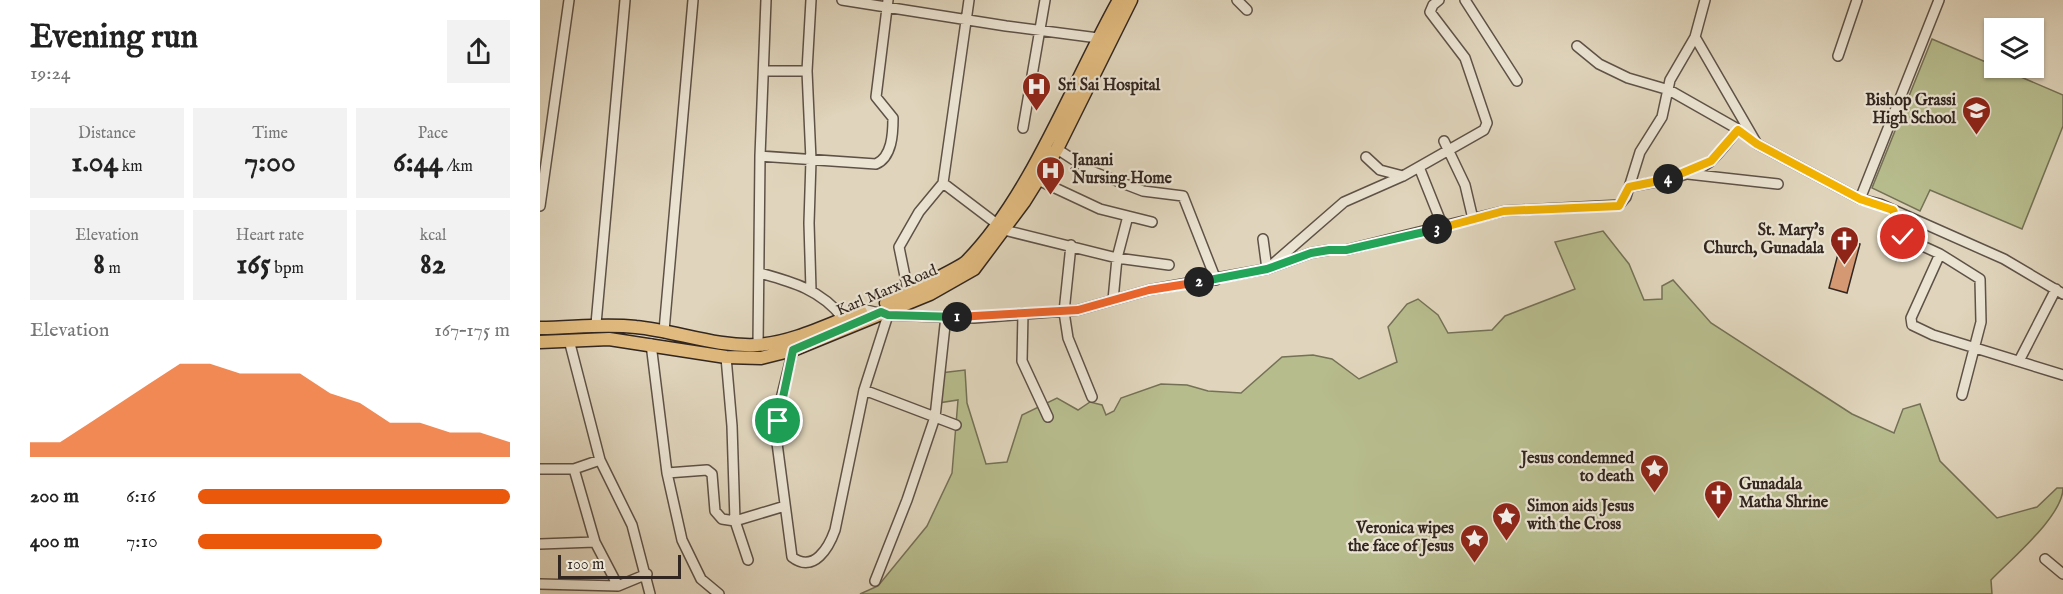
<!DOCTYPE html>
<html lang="en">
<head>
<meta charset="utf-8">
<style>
	:root { --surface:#fff; --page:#f2f2f2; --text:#222; --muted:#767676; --accent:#ea580c }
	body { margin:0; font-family:"IM FELL English",serif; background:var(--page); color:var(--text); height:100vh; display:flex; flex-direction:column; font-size:22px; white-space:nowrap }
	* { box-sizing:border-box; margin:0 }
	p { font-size:20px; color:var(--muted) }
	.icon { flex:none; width:33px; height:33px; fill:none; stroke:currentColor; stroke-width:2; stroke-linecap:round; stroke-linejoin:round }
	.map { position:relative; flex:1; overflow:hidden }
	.side { display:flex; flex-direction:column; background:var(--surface); width:540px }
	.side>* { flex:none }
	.tools { position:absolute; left:1444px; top:18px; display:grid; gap:12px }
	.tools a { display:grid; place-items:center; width:60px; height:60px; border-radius:0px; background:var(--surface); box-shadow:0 2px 4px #0004; font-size:30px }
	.scale { position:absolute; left:18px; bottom:15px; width:123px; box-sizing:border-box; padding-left:6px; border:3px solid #322620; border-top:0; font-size:16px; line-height:21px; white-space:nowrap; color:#322620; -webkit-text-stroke:4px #ebe4d3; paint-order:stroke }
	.pin { position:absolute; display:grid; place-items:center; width:51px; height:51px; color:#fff; margin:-26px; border:3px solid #fff; border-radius:50%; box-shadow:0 2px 6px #0007 }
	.km { position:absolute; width:30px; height:30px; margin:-15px; border-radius:50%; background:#222; color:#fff; font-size:16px; line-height:30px; text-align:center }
	.round { display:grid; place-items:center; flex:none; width:63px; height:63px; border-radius:0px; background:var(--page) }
	.overview { display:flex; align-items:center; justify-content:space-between; height:102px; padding:0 30px }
	h1 { font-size:33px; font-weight:700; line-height:45px }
	.figures { display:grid; grid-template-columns:repeat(3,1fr); gap:9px; height:102px; padding:6px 30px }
	.figures div { display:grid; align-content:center; border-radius:0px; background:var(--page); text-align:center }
	.figures b { font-size:30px; font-weight:700 }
	.figures small { font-size:16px; font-weight:400 }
	.figures p { font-size:16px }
	.chart { height:168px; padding:12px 30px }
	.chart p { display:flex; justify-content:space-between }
	.chart svg { width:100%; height:108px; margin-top:6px; fill:var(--accent); opacity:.7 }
	ul { padding:0 30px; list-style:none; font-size:20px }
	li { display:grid; grid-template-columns:96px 72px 1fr; align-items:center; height:45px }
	li i { height:15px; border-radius:8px; background:var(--accent) }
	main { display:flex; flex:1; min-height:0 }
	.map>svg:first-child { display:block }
	.green { fill:#b7bc8d; stroke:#747156; stroke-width:1.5 }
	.building { fill:#d49973; stroke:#322620; stroke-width:1.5 }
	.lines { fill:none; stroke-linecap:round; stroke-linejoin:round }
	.minor-casing { stroke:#5e5247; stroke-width:12 }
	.major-casing { stroke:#322620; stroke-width:15 }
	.minor { stroke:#ebe4d3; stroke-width:9 }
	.major { stroke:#e0ba7e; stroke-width:12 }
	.split-1-casing { stroke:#fff; stroke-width:12 }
	.split-2-casing { stroke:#fff; stroke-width:12 }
	.split-3-casing { stroke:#fff; stroke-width:12 }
	.split-4-casing { stroke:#fff; stroke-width:12 }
	.split-5-casing { stroke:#fff; stroke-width:12 }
	.split-1 { stroke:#22a559; stroke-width:8 }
	.split-2 { stroke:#f0652b; stroke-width:8 }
	.split-3 { stroke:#22a559; stroke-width:8 }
	.split-4 { stroke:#f5b400; stroke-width:8 }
	.split-5 { stroke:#f5b400; stroke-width:8 }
	.labels { text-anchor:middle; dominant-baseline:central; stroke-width:4.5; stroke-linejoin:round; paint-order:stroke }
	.poi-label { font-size:16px; font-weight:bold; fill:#322620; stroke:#ebe4d3; text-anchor:start }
	.street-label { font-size:16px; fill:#322620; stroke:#ebe4d3 }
</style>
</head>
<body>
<main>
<section class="side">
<div class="overview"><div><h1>Evening run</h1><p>19:24</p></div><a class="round"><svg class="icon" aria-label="share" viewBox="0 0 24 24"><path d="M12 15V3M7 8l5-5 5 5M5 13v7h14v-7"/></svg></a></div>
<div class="figures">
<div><p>Distance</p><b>1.04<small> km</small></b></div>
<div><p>Time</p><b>7:00</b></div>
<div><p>Pace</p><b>6:44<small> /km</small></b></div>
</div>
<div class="figures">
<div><p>Elevation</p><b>8<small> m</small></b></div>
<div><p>Heart rate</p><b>165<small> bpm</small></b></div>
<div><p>kcal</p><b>82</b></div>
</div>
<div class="chart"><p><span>Elevation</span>167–175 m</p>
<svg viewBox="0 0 160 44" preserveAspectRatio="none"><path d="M0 44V38L10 38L20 30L30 22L40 14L50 6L60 6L70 10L80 10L90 10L100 18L110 22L120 30L130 30L140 34L150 34L160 38V44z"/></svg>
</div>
<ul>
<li><b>200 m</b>6:16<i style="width:100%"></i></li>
<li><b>400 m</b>7:10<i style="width:59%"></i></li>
</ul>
</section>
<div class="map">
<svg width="1523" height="594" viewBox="0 0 1523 594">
	<rect width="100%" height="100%" fill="#e0d5bc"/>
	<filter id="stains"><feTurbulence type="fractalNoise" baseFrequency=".00333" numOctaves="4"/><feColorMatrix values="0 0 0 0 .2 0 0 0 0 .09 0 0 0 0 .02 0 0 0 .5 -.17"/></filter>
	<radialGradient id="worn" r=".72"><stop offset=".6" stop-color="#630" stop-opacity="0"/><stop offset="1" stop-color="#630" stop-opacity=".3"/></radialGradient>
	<path class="green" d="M1392,39L1523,95V126L1482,229L1390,190L1380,211L1332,188Z
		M1063,231L1089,264L1104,300L1122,299V286L1133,280L1171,323L1312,414L1354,433L1363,409L1380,404L1400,461L1457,518L1497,507L1517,488H1523C1523,516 1471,559 1451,580L1452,594H320L338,586L387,526L412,473L418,400L398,403L400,373L425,370L427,403L446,464L467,462L482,415L517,398L538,410L550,402L562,405L566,415L574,411L581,398L621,384L647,385L668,391L701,393L742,357L773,355L792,359L819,379L857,362L848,327L867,304L878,299L898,315L908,333L952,330L965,316L1035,289L1015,242Z"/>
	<path class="building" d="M1302,239L1320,244L1307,293L1289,288Z"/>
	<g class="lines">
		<defs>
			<path id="minor" d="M302,0L466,26L558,38
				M697,0L707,10
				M925,0L977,81
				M1165,0L1155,37L1217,144L1320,199L1340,204L1464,259L1523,294
				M1037,46L1059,64L1088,78L1129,90L1210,136
				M1298,56L1317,0
				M224,71H267L271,0
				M267,71L271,160L269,223L271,290
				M483,128L505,0
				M904,141L925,185L933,219
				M517,149L551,171L603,191L643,196L676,280
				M220,156L336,164C352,157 353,134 353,118L336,97L348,0
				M826,157L840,170L863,176
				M879,167L903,227
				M1148,174L1238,184
				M498,180L560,209L612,222
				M403,183L457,224
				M1089,187C1114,182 1149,178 1170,162C1180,153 1189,140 1198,130
				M1320,199L1399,0
				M0,206L29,0
				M1353,210L1363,237L1400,254L1440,279L1441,322L1422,395
				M464,230L577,258L629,265
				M723,239L727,269L804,202L863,176L944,130L947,123L925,58L890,12L893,5L899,0
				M531,245L524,312L528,338L552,397
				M1400,254L1371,318L1372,325L1393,335L1523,375
				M220,273C253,282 281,290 303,318
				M368,291L359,247L379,212L403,183L429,0
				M573,300L577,258L588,216
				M326,310L348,315L434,318L538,310L609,290L727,269L771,253L789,250H806L964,211L1079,205L1086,197L1100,152L1122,117L1130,80L1155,37
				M483,313L482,361L508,417
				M56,324L85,0
				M124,331L153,0
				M29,340L60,460L92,525L110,594
				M111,344L127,473L142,540L161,579L179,594
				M218,345L220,156L226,0
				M253,350L241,399L237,443L252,557C274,574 289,547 295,530L324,390L348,315
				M186,357L192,426L195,521L208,560
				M1479,361L1516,289
				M324,390L416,425
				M0,469H34L60,460
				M34,469L55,542L78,586
				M127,473L167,470L172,474L175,511L182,519L195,521L245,506
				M0,544L55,542
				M1505,559L1523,574
				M335,581L367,500L395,417L406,316
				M0,584L78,586L107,574"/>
			<path id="major" d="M346,303C355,300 423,266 427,261C491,196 534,80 579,0
				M0,328C32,328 63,323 96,327C137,331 175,347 217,345C252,343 289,324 321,312
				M0,342L69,339L186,357L221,358L253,350L390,294L434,269L484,202L517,149L591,0"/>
		</defs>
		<use href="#minor" class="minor-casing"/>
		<use href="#major" class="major-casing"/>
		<use href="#minor" class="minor"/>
		<use href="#major" class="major"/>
	</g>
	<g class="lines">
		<defs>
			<path id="split-1" d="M238,421L253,350L341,312L348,315L417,317"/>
			<path id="split-2" d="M417,317L538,310L609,290L659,282"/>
			<path id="split-3" d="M659,282L727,269L771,253L789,250H806L897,229"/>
			<path id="split-4" d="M897,229L964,211L1079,206L1089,187L1128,179"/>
			<path id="split-5" d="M1128,179L1171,161L1198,130L1217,144L1320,199L1353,210L1363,237"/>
		</defs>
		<use href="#split-1" class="split-1-casing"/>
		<use href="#split-2" class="split-2-casing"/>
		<use href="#split-3" class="split-3-casing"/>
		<use href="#split-4" class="split-4-casing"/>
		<use href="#split-5" class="split-5-casing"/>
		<use href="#split-1" class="split-1"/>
		<use href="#split-2" class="split-2"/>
		<use href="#split-3" class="split-3"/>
		<use href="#split-4" class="split-4"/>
		<use href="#split-5" class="split-5"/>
	</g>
	<defs>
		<symbol id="hospital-pin" viewBox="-11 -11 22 30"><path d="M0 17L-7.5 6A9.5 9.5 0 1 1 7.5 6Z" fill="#8f2418" stroke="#ebe4d3"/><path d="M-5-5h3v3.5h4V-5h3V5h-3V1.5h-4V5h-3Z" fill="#fff"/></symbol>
		<symbol id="school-pin" viewBox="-11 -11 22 30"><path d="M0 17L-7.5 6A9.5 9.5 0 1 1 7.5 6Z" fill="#8f2418" stroke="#ebe4d3"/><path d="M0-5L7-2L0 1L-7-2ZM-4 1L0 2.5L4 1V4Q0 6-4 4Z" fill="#fff"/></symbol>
		<symbol id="church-pin" viewBox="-11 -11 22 30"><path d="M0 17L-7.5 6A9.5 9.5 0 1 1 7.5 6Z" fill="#8f2418" stroke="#ebe4d3"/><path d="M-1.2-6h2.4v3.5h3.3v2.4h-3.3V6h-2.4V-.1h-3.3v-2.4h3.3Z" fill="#fff"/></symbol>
		<symbol id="sight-pin" viewBox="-11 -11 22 30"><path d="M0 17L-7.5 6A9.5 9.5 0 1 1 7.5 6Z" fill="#8f2418" stroke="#ebe4d3"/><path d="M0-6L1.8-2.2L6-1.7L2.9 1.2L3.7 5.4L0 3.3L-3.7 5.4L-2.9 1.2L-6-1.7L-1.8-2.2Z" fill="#fff"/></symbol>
	</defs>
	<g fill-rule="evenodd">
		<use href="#hospital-pin" x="480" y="70" width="33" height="45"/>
		<use href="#school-pin" x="1420" y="94" width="33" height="45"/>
		<use href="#hospital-pin" x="494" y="154" width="33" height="45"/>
		<use href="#church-pin" x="1288" y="224" width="33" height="45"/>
		<use href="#sight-pin" x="1098" y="452" width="33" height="45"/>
		<use href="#church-pin" x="1162" y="478" width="33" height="45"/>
		<use href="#sight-pin" x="950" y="500" width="33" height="45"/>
		<use href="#sight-pin" x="918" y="522" width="33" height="45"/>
	</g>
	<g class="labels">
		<g class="poi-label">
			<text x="518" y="86">Sri Sai Hospital</text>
			<text x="1416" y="101" text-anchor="end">Bishop Grassi<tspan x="1416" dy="18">High School</tspan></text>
			<text x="532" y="161">Janani<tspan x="532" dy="18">Nursing Home</tspan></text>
			<text x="1284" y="231" text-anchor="end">St. Mary's<tspan x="1284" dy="18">Church, Gunadala</tspan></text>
			<text x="1094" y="459" text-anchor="end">Jesus condemned<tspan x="1094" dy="18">to death</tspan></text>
			<text x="1199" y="485">Gunadala<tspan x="1199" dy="18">Matha Shrine</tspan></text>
			<text x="987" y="507">Simon aids Jesus<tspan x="987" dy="18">with the Cross</tspan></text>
			<text x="914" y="529" text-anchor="end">Veronica wipes<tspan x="914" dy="18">the face of Jesus</tspan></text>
		</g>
		<g class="street-label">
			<text transform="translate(347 291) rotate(-23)">Karl Marx Road</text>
		</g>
	</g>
	<rect width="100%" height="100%" filter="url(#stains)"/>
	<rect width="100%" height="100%" fill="url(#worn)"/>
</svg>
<div class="tools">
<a><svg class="icon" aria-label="layers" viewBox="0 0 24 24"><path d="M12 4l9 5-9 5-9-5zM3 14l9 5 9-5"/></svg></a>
</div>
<div class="scale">100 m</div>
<div class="pin" style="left:238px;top:421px;background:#1e9e55"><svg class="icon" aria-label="arrive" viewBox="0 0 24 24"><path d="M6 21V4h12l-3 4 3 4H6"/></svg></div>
<div class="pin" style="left:1363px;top:237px;background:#d93025"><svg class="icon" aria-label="check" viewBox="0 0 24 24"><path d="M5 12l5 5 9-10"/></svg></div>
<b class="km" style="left:417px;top:317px">1</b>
<b class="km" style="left:659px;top:282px">2</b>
<b class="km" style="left:897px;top:229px">3</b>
<b class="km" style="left:1128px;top:179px">4</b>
</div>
</main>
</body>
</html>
